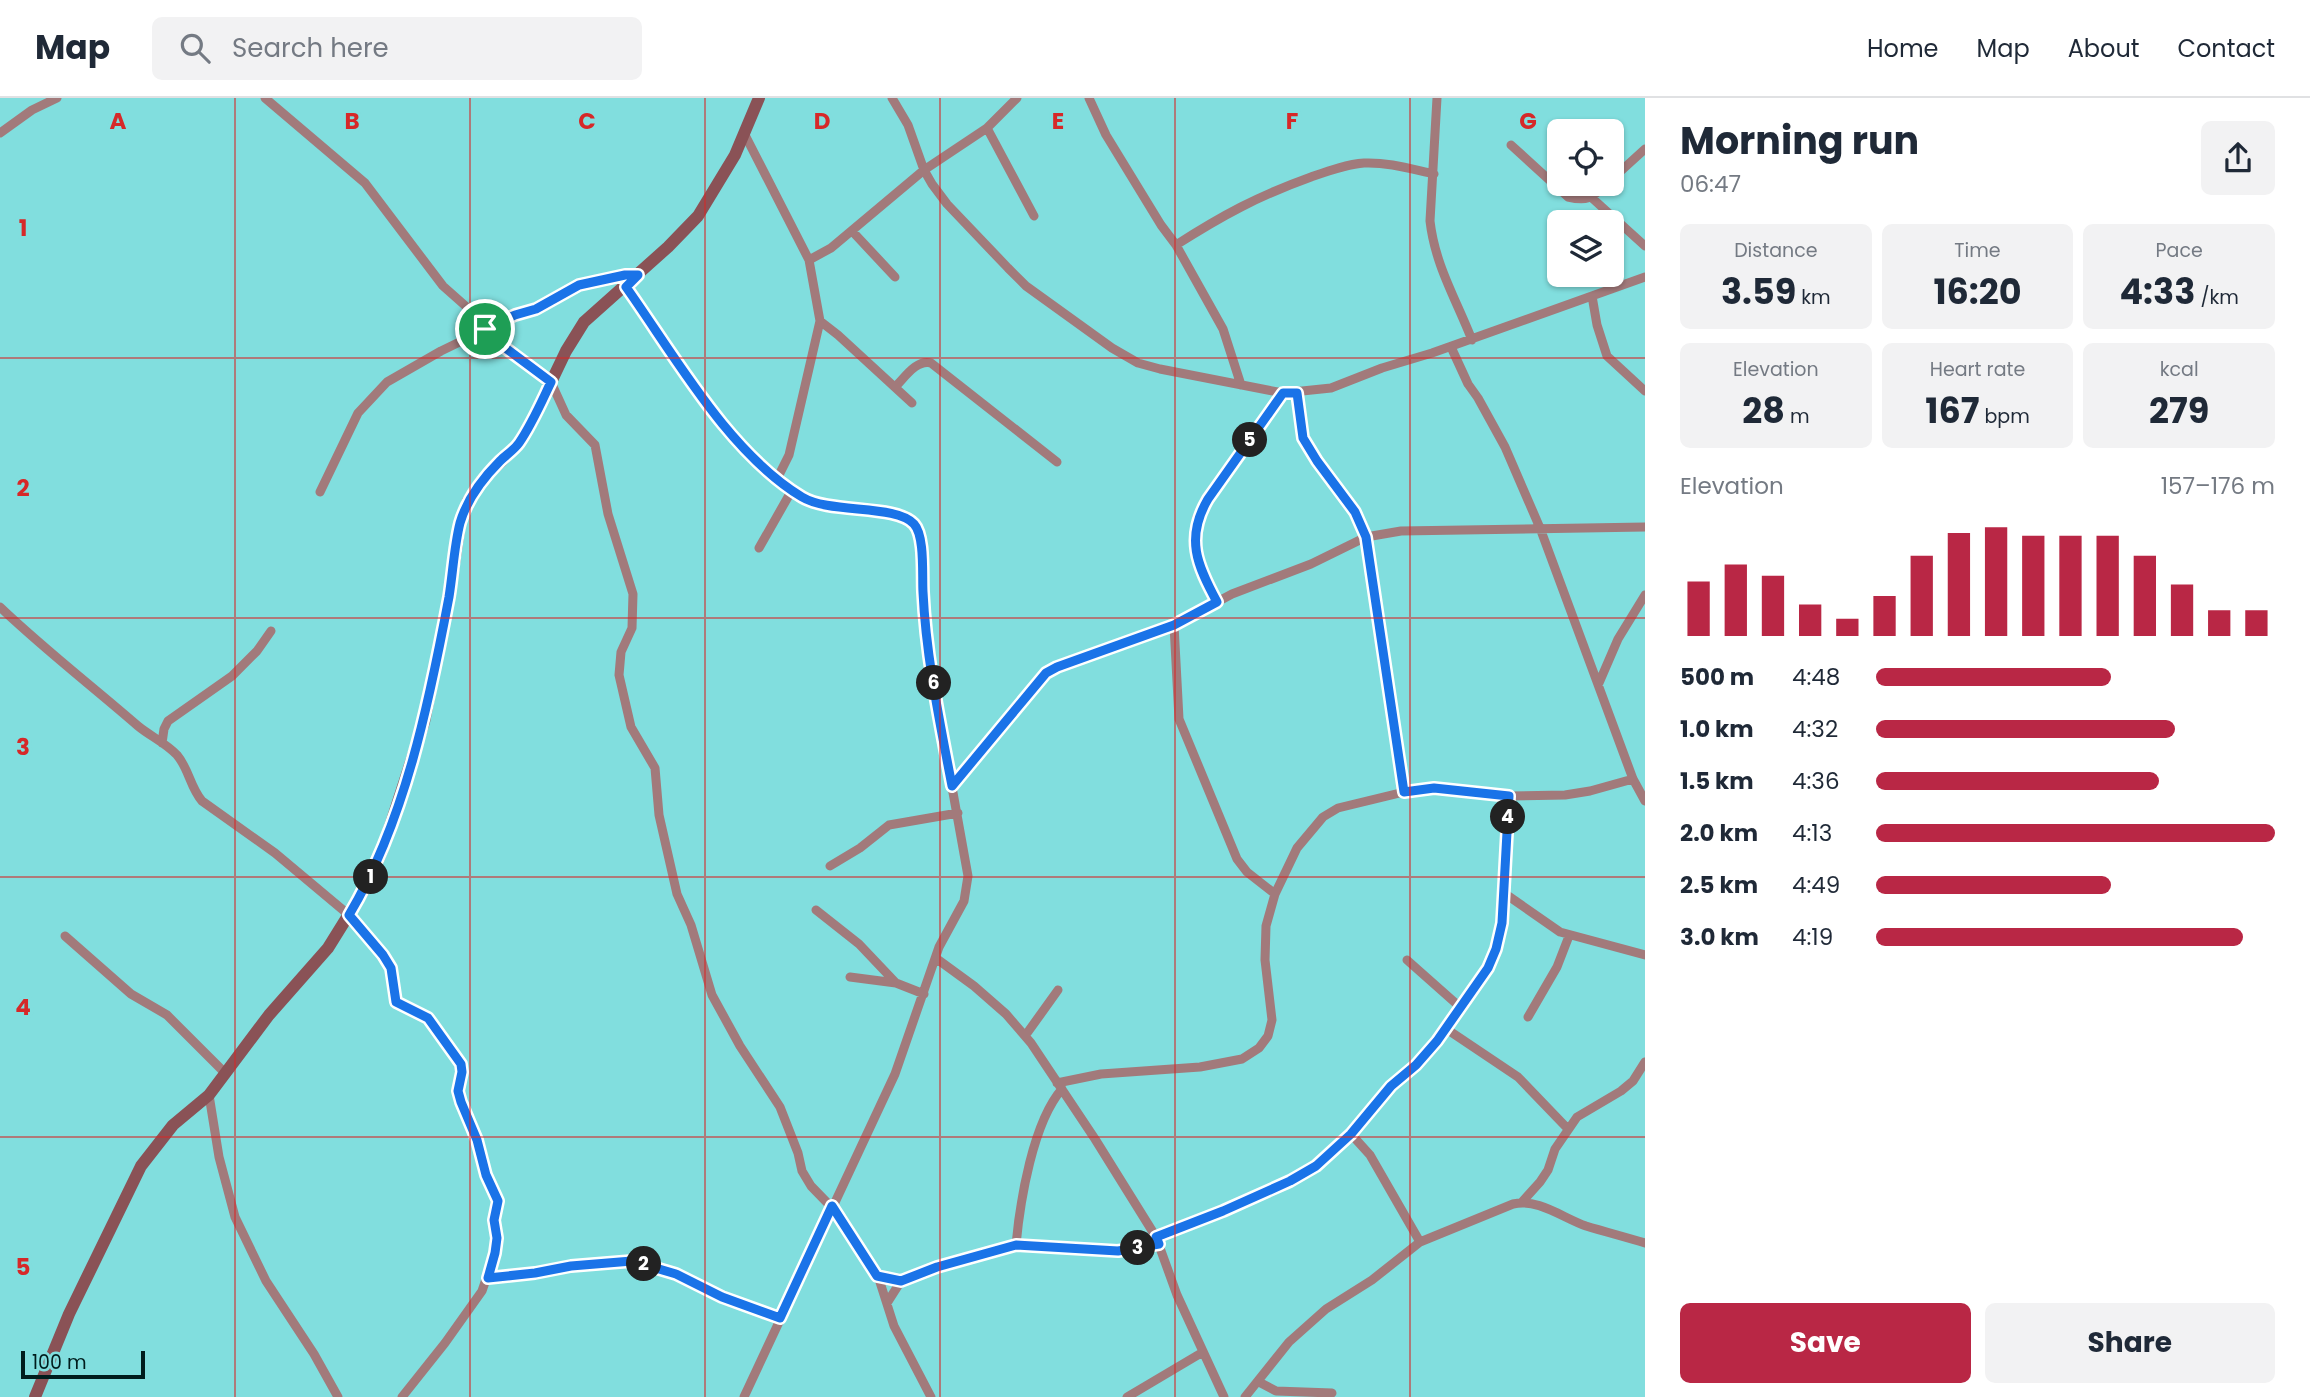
<!DOCTYPE html>
<html lang="en">
<head>
<meta charset="utf-8">
<style>
	:root { --surface:#fff; --page:#f2f2f3; --text:#1f2937; --muted:#747a83; --line:#e0e1e3; --accent:#b92745 }
	body { margin:0; font-family:Poppins,sans-serif; background:var(--page); color:var(--text); height:100vh; display:flex; flex-direction:column; font-size:26px; white-space:nowrap }
	* { box-sizing:border-box; margin:0 }
	p { font-size:23px; color:var(--muted) }
	.icon { flex:none; width:38px; height:38px; fill:none; stroke:currentColor; stroke-width:2; stroke-linecap:round; stroke-linejoin:round }
	.map { position:relative; flex:1; overflow:hidden }
	.side { display:flex; flex-direction:column; background:var(--surface); width:665px }
	.side>* { flex:none }
	.fabs { position:absolute; left:1547px; top:21px; display:grid; gap:14px }
	.fabs a { display:grid; place-items:center; width:77px; height:77px; border-radius:10px; background:var(--surface); box-shadow:0 2px 5px #0004; font-size:35px }
	.scale { position:absolute; left:21px; bottom:18px; width:124px; box-sizing:border-box; padding-left:7px; border:4px solid #001d1d; border-top:0; font-size:19px; line-height:24px; white-space:nowrap; color:#001d1d; -webkit-text-stroke:5px #81dede; paint-order:stroke }
	.pin { position:absolute; display:grid; place-items:center; width:60px; height:60px; color:#fff; margin:-30px; border:4px solid #fff; border-radius:50%; box-shadow:0 2px 7px #0007 }
	.km { position:absolute; width:35px; height:35px; margin:-18px; border-radius:50%; background:#222; color:#fff; font-size:19px; line-height:35px; text-align:center }
	.round { display:grid; place-items:center; flex:none; width:74px; height:74px; border-radius:10px; background:var(--page) }
	.overview { display:flex; align-items:center; justify-content:space-between; height:119px; padding:0 35px }
	h1 { font-size:38px; font-weight:700; line-height:52px }
	.metrics { display:grid; grid-template-columns:repeat(3,1fr); gap:10px; height:119px; padding:7px 35px }
	.metrics div { display:grid; align-content:center; border-radius:10px; background:var(--page); text-align:center }
	.metrics b { font-size:35px; font-weight:700 }
	.metrics small { font-size:19px; font-weight:400 }
	.metrics p { font-size:19px }
	.chart { height:196px; padding:14px 35px }
	.chart p { display:flex; justify-content:space-between }
	.chart svg { width:100%; height:126px; margin-top:7px; stroke:var(--accent); stroke-width:6 }
	.action { display:flex; gap:14px; margin-top:auto; padding:14px 35px }
	.action a { flex:1; height:80px; border-radius:10px; background:var(--accent); color:#fff; font-size:28px; font-weight:700; line-height:80px; text-align:center }
	.action a+a { background:var(--page); color:var(--text) }
	ul { padding:0 35px; list-style:none; font-size:23px }
	li { display:grid; grid-template-columns:112px 84px 1fr; align-items:center; height:52px }
	li i { height:18px; border-radius:9px; background:var(--accent) }
	header { display:flex; align-items:center; gap:42px; box-sizing:border-box; height:98px; padding:0 35px; background:var(--surface); border-bottom:2px solid var(--line) }
	header strong { font-size:33px }
	nav { display:flex; gap:38px; margin-inline-start:auto; font-size:24px }
	.search { width:490px; height:63px; background:var(--page); display:flex; align-items:center; gap:18px; box-sizing:border-box; padding:0 24px; border-radius:10px; color:var(--muted); font-size:26px }
	main { display:flex; flex:1; min-height:0 }
	.map>svg:first-child { display:block }
	.lines { fill:none; stroke-linecap:round; stroke-linejoin:round }
	.street { stroke:#a27a7b; stroke-width:9 }
	.secondary { stroke:#8a5256; stroke-width:12 }
	.route-casing { stroke:#fff; stroke-width:14 }
	.route { stroke:#1a73e8; stroke-width:9 }
	.grid { fill:none; stroke:#d62828; stroke-width:2; stroke-opacity:0.55 }
	.grid-label { font-size:23px; text-anchor:middle; font-weight:bold; fill:#d62828; stroke:#81dede; stroke-width:7; stroke-linejoin:round; paint-order:stroke }
</style>
</head>
<body>
<header>
<strong>Map</strong>
<div class="search"><svg class="icon" aria-label="search" viewBox="0 0 24 24"><circle cx="10" cy="10" r="6"/><path d="M15 15l6 6"/></svg>Search here</div>
<nav><a>Home</a><a>Map</a><a>About</a><a>Contact</a></nav>
</header>
<main>
<div class="map">
<svg width="1645" height="1299" viewBox="0 0 1645 1299">
	<rect width="100%" height="100%" fill="#81dede"/>
	<g class="lines">
		<path class="street" d="M265,0L365,85L443,188L478,219L492,241L551,284L566,317L595,347L608,416L633,496L632,530L621,554L619,577L631,629L655,670L659,717L677,796L691,827L712,897L740,948L780,1009L798,1055L802,1073L811,1088L843,1121L878,1178L901,1183L937,1169L1016,1147L1118,1153L1159,1146
			M892,0L908,27L924,72L932,86L947,106L1008,170L1026,188L1112,250L1138,265L1160,271L1283,295L1331,290L1382,270L1432,255L1645,179
			M1089,0L1106,37L1161,127L1176,147L1223,231L1241,287
			M1437,0L1430,123C1435,167 1456,201 1472,242
			M987,30L1034,118
			M0,35L32,12L57,0
			M745,37L809,162L820,223L789,357L777,381
			M1511,47L1568,99C1589,104 1592,99 1607,86
			M1612,81L1645,51
			M1592,100L1645,148
			M852,133L895,179
			M1176,147C1223,117 1258,98 1311,79C1328,73 1347,66 1364,65C1388,64 1411,71 1434,76
			M809,162L831,150L924,72L987,30L1017,0
			M626,189L699,294L732,337L777,381L804,401L829,409L888,415L902,418L914,425L919,434L921,448L924,511L943,639L968,778L964,803L939,849L895,976L744,1299
			M1592,198L1597,227L1607,258L1645,293
			M820,223L838,237L912,305
			M1451,249L1468,286L1478,300L1505,349L1540,430L1633,681L1645,703
			M896,288C905,279 917,261 931,265L1057,364
			M1297,295L1303,340L1316,363L1355,414L1366,439L1404,694
			M320,394L358,315L387,284L441,253L515,217L536,211L579,187L625,177H637
			M759,450L792,392
			M1217,504C1202,475 1192,452 1197,419L1283,295
			M0,509C44,551 92,588 138,628C150,638 166,645 177,657C189,671 190,689 202,703L275,755L349,817L383,857L391,870L396,904L428,920L461,966L462,974L458,993L461,1005L477,1042L486,1077L498,1103L494,1123L497,1140L495,1155L482,1193L445,1245L402,1299
			M1174,527L1179,621L1237,761L1247,774L1275,796
			M1599,585L1618,541L1645,497
			M162,645L164,631L168,623L232,578L257,553L271,533
			M952,688L1046,575L1057,569L1129,545L1174,527L1232,496L1311,466L1366,439L1401,433L1645,429
			M830,768L860,750L889,727L958,715
			M1504,795L1560,834L1645,857
			M816,812L859,846L896,885L924,896
			M65,838L131,896L167,917L226,976
			M937,861L974,888L1006,916L1031,945L1095,1041L1156,1139L1177,1197L1224,1299
			M1407,862L1460,909
			M850,879L896,885
			M1528,919L1557,869L1569,838
			M1445,930L1518,979L1568,1031
			M1025,938L1058,892
			M1057,985L1101,976L1200,969L1242,961L1259,950L1268,938L1272,922L1265,862L1266,828L1275,796L1297,750L1323,719L1338,710L1404,694L1434,690L1509,698L1565,697L1590,693L1633,681
			M209,997L219,1059L235,1119L266,1183L314,1256L338,1299
			M1351,1036L1370,1057L1420,1144
			M1522,1104L1540,1084L1548,1072L1555,1051L1577,1019L1621,993L1633,983L1645,964
			M1156,1139L1223,1113L1290,1083L1316,1068L1351,1036L1391,988L1416,967L1437,943L1488,870L1496,851L1502,825L1509,698
			M1016,1147C1020,1103 1033,1024 1062,991
			M878,1178L894,1228L931,1299
			M488,1180L535,1175L571,1168L632,1163L676,1176L722,1199L780,1220
			M887,1205L901,1183
			M1259,1284L1276,1293L1332,1295
			M1127,1299L1203,1254
			M1245,1299L1289,1244L1326,1211L1372,1182L1420,1144L1513,1106C1538,1100 1563,1120 1586,1128C1606,1134 1625,1139 1645,1145"/>
		<path class="secondary" d="M35,1299L69,1216L141,1068L173,1027L209,997L269,917L328,850L369,784L383,750L424,624L449,499L460,425L468,403L482,382L517,348L532,324L566,253L584,224L668,149L698,118L735,57L759,0"/>
	</g>
	<g class="lines">
		<defs>
			<path id="route" d="M625,177H638L626,189C675,258 728,354 802,399C830,416 896,406 914,426C925,438 922,477 923,494C926,559 940,625 952,688L1046,575L1057,569L1174,527L1217,504C1197,467 1185,440 1208,401L1283,295H1297L1303,340L1317,363L1355,414L1366,439L1404,694L1434,690L1509,698L1502,825L1496,851L1488,870L1437,943L1416,967L1391,988L1351,1036L1316,1068L1290,1083L1223,1113L1156,1139L1159,1146L1118,1153L1016,1147L937,1169L901,1183L877,1178L832,1108L780,1220L722,1199L676,1176L632,1163L571,1168L535,1175L488,1180L495,1155L497,1140L494,1122L498,1103L486,1077L477,1042L461,1004L458,993L462,974L461,966L428,920L396,904L391,870L383,857L349,817C405,723 429,605 449,499C453,474 454,449 460,425C467,401 482,381 500,363C506,357 514,352 519,345C532,326 541,305 551,284L492,240L485,231L515,217L536,211L579,187Z"/>
		</defs>
		<use href="#route" class="route-casing"/>
		<use href="#route" class="route"/>
	</g>
	<path class="grid" d="M235,0V1299M470,0V1299M705,0V1299M940,0V1299M1175,0V1299M1410,0V1299M0,260H1645M0,520H1645M0,779H1645M0,1039H1645"/>
	<g class="grid-label">
		<text x="118" y="31">A</text>
		<text x="352" y="31">B</text>
		<text x="587" y="31">C</text>
		<text x="822" y="31">D</text>
		<text x="1058" y="31">E</text>
		<text x="1292" y="31">F</text>
		<text x="1528" y="31">G</text>
		<text x="23" y="138">1</text>
		<text x="23" y="398">2</text>
		<text x="23" y="657">3</text>
		<text x="23" y="917">4</text>
		<text x="23" y="1177">5</text>
	</g>
</svg>
<div class="fabs">
<a><svg class="icon" aria-label="locate" viewBox="0 0 24 24"><circle cx="12" cy="12" r="6"/><path d="M12 2v4M12 18v4M2 12h4M18 12h4"/></svg></a>
<a><svg class="icon" aria-label="layers" viewBox="0 0 24 24"><path d="M12 4l9 5-9 5-9-5zM3 14l9 5 9-5"/></svg></a>
</div>
<div class="scale">100 m</div>
<div class="pin" style="left:485px;top:231px;background:#1e9e55"><svg class="icon" aria-label="arrive" viewBox="0 0 24 24"><path d="M6 21V4h12l-3 4 3 4H6"/></svg></div>
<b class="km" style="left:371px;top:779px">1</b>
<b class="km" style="left:644px;top:1166px">2</b>
<b class="km" style="left:1138px;top:1150px">3</b>
<b class="km" style="left:1508px;top:719px">4</b>
<b class="km" style="left:1250px;top:342px">5</b>
<b class="km" style="left:934px;top:585px">6</b>
</div>
<section class="side">
<div class="overview"><div><h1>Morning run</h1><p>06:47</p></div><a class="round"><svg class="icon" aria-label="share" viewBox="0 0 24 24"><path d="M12 15V3M7 8l5-5 5 5M5 13v7h14v-7"/></svg></a></div>
<div class="metrics">
<div><p>Distance</p><b>3.59<small> km</small></b></div>
<div><p>Time</p><b>16:20</b></div>
<div><p>Pace</p><b>4:33<small> /km</small></b></div>
</div>
<div class="metrics">
<div><p>Elevation</p><b>28<small> m</small></b></div>
<div><p>Heart rate</p><b>167<small> bpm</small></b></div>
<div><p>kcal</p><b>279</b></div>
</div>
<div class="chart"><p><span>Elevation</span>157–176 m</p>
<svg viewBox="0 0 160 44" preserveAspectRatio="none"><path d="M5 44V25M15 44V19M25 44V23M35 44V33M45 44V38M55 44V30M65 44V16M75 44V8M85 44V6M95 44V9M105 44V9M115 44V9M125 44V16M135 44V26M145 44V35M155 44V35"/></svg>
</div>
<ul>
<li><b>500 m</b>4:48<i style="width:59%"></i></li>
<li><b>1.0 km</b>4:32<i style="width:75%"></i></li>
<li><b>1.5 km</b>4:36<i style="width:71%"></i></li>
<li><b>2.0 km</b>4:13<i style="width:100%"></i></li>
<li><b>2.5 km</b>4:49<i style="width:59%"></i></li>
<li><b>3.0 km</b>4:19<i style="width:92%"></i></li>
</ul>
<div class="action"><a>Save</a><a>Share</a></div>
</section>
</main>
</body>
</html>
